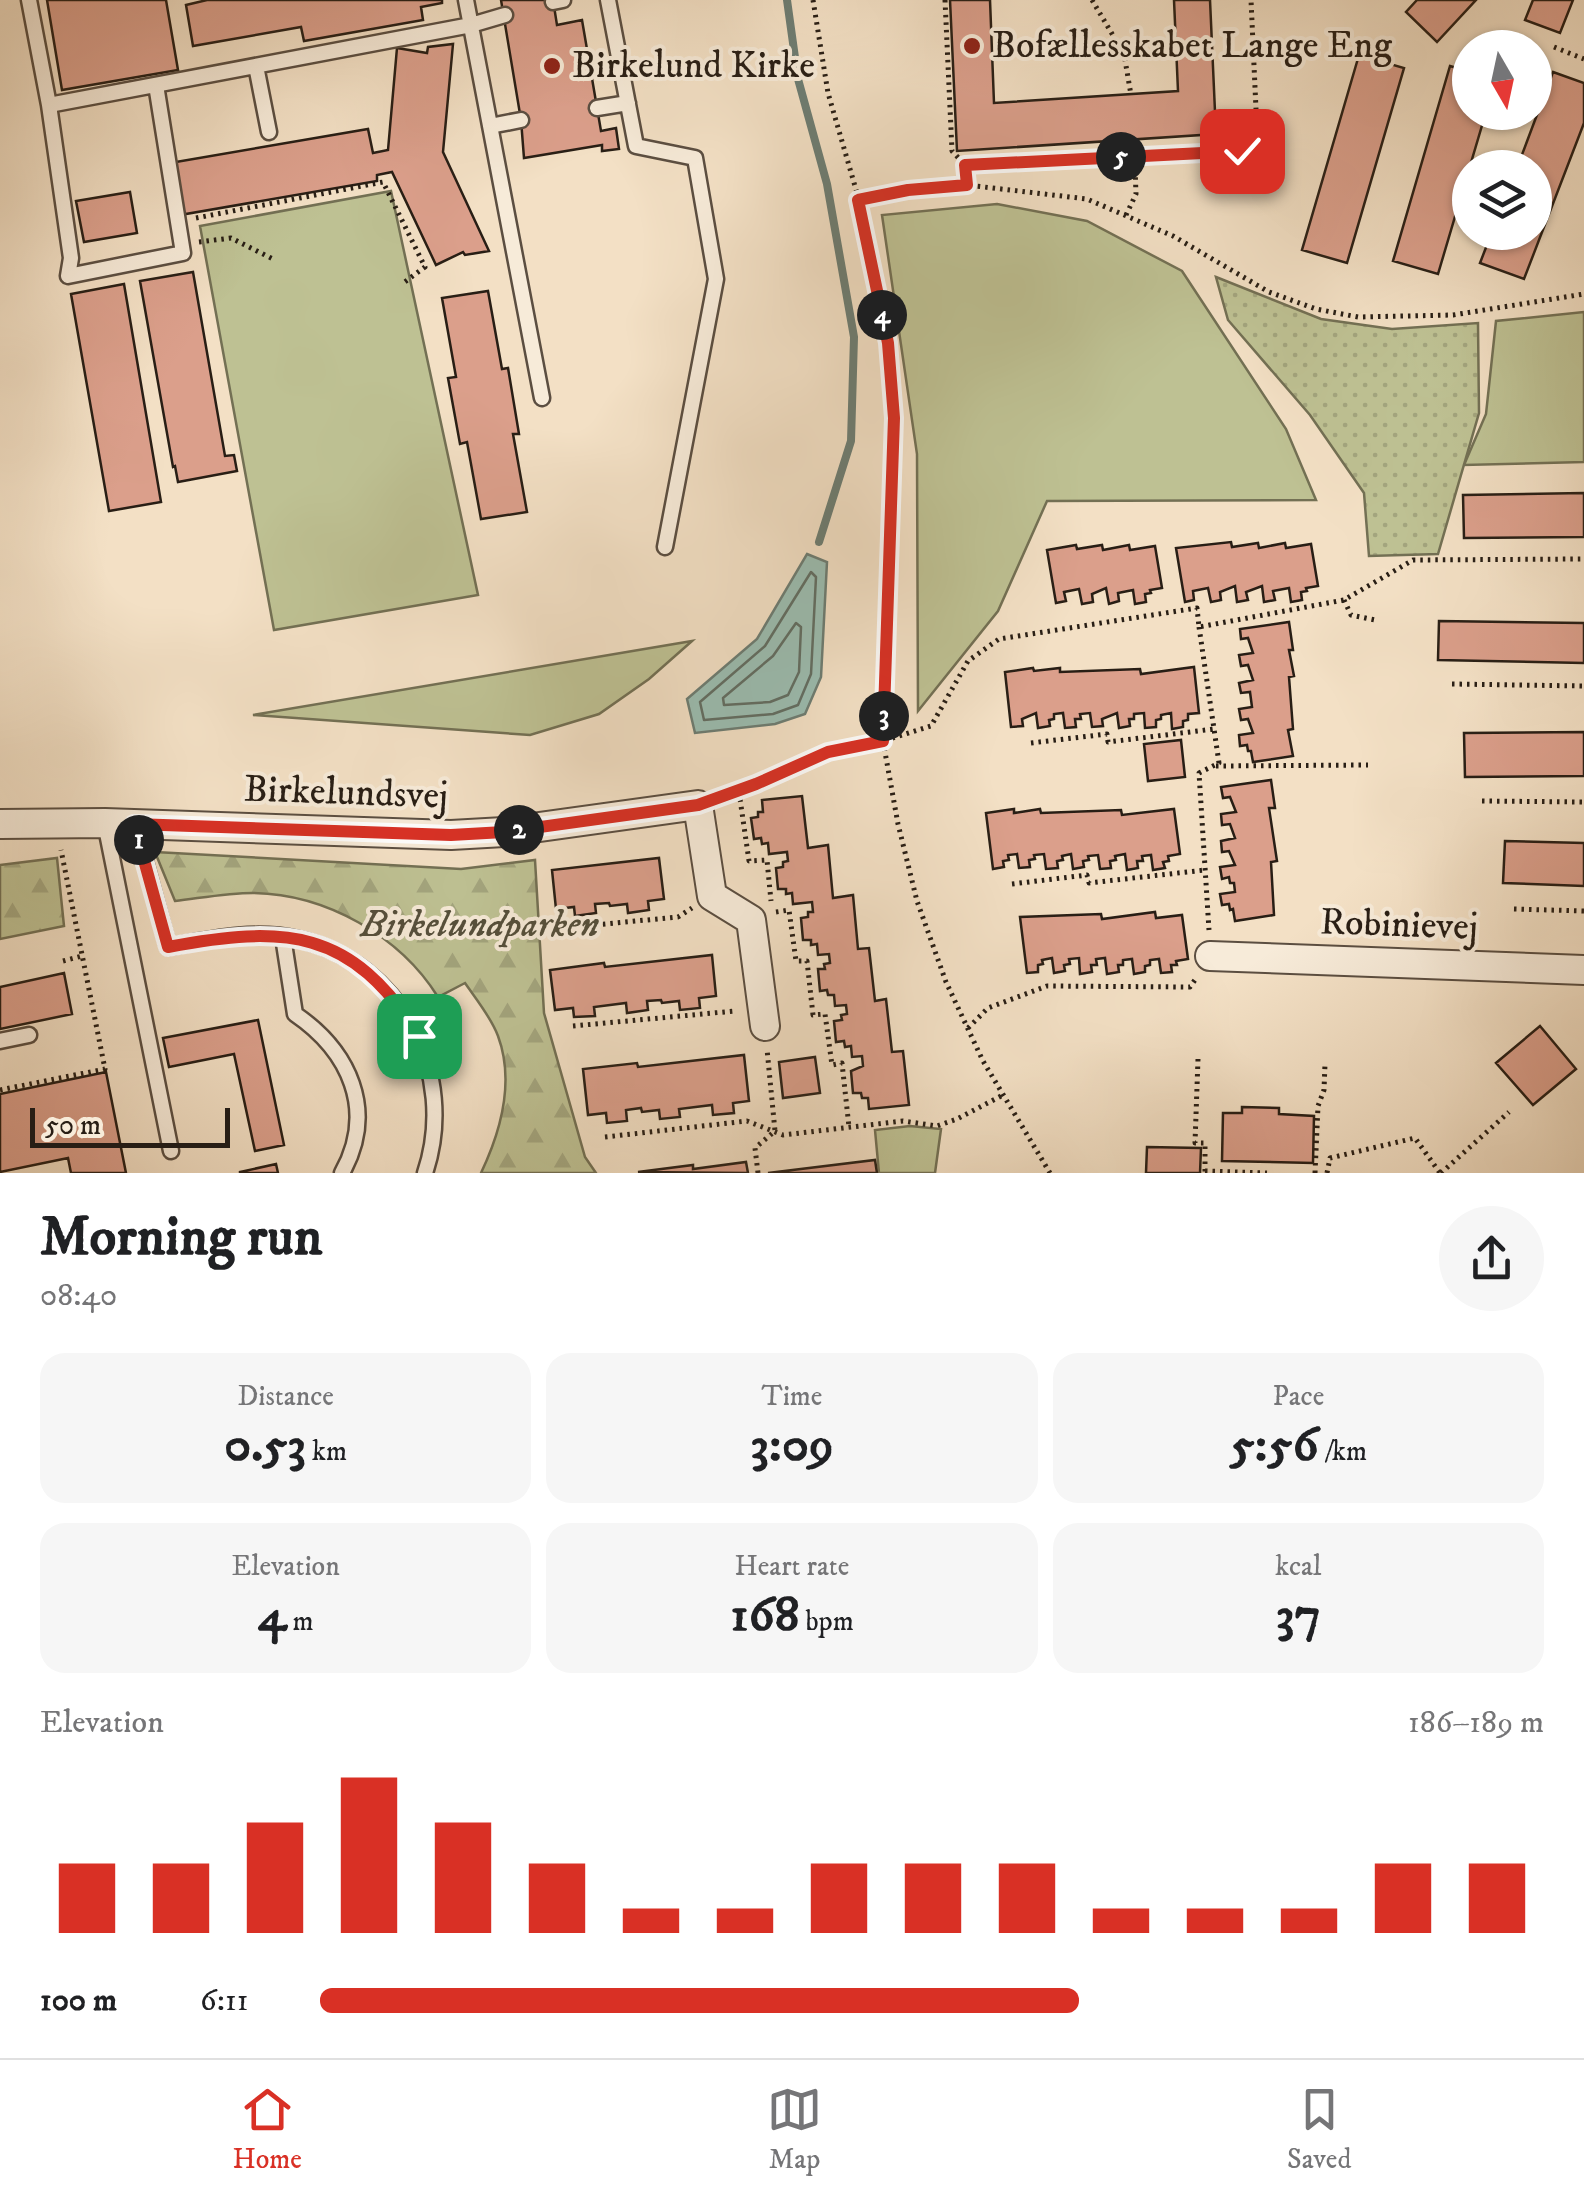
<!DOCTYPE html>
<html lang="en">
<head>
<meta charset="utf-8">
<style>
	:root { --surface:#fff; --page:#f6f6f6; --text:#202124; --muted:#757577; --line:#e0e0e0; --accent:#d93025 }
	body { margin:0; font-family:"IM FELL DW Pica",serif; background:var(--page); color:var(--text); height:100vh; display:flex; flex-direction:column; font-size:38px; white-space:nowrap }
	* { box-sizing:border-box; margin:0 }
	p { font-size:32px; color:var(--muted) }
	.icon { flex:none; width:55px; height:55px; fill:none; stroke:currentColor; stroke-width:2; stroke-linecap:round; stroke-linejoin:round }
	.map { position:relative; height:1173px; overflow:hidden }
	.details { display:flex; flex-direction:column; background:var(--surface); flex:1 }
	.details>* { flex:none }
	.needle { width:65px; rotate:171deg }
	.buttons { position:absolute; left:1452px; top:30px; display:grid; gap:20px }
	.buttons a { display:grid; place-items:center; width:100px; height:100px; border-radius:50%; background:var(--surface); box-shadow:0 2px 8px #0004; font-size:50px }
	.scale { position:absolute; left:30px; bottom:25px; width:200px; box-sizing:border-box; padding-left:10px; border:5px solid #281e15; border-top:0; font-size:28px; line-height:35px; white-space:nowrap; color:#281e15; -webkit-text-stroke:8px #f7ebd9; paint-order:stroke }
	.pin { position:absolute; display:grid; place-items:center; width:85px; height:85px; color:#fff; margin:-42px; border-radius:20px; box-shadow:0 5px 15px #0006 }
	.km { position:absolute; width:50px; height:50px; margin:-25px; border-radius:50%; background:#222; color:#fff; font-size:28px; line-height:50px; text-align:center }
	.round { display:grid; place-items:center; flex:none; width:105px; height:105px; border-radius:52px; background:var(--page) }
	.summary { display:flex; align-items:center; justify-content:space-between; height:170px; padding:0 40px }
	h1 { font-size:55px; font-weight:700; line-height:75px }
	.stats { display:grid; grid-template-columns:repeat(3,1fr); gap:15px; height:170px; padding:10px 40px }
	.stats div { display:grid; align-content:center; border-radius:25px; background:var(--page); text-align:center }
	.stats b { font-size:50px; font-weight:700 }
	.stats small { font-size:28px; font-weight:400 }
	.stats p { font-size:28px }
	.chart { height:280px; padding:20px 40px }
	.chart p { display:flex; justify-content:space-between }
	.chart svg { width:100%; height:180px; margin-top:10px; stroke:var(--accent); stroke-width:6 }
	ul { padding:0 40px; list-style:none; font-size:32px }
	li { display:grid; grid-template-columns:160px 120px 1fr; align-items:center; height:75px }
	li i { height:25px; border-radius:12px; background:var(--accent) }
	.tab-bar { display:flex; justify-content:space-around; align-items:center; height:140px; border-top:2px solid var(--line); background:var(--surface); font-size:28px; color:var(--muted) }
	.tab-bar a { display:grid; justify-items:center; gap:5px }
	.tab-bar .active { color:var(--accent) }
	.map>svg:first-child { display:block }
	.grass { fill:#bec193; stroke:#737054; stroke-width:2.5 }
	.forest { fill:url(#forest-firs); stroke:#737054; stroke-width:2.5 }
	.park { fill:url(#park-dots); stroke:#737054; stroke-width:2.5 }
	.water { fill:#9bbdb1; stroke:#6d7d73; stroke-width:2.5 }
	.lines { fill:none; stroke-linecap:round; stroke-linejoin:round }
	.shore { stroke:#626e63; stroke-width:2.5 }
	.stream { stroke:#6d7d73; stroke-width:8 }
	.building { fill:#db9f8b; stroke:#281e15; stroke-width:2.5 }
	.service-casing { stroke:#5b4e41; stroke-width:19 }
	.minor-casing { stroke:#5b4e41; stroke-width:32 }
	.path { stroke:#281e15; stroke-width:5; stroke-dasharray:2.5 5; stroke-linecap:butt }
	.service { stroke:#f7ebd9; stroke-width:14 }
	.minor { stroke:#f7ebd9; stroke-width:28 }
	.route-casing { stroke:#fff; stroke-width:20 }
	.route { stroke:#d93025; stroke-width:12 }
	.poi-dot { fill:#8f2418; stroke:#f7ebd9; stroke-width:4 }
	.labels { text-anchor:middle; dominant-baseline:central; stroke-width:8; stroke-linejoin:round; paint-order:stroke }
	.poi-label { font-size:38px; fill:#281e15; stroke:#f7ebd9; text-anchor:start }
	.street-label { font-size:38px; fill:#281e15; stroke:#f7ebd9 }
	.park-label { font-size:38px; font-style:italic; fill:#554f3b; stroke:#f7ebd9 }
</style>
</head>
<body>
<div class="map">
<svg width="1584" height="1173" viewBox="0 0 1584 1173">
	<defs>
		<pattern id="forest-firs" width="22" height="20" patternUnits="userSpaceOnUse" patternTransform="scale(2.5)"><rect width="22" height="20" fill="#bec193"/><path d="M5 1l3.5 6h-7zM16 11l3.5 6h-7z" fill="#a3a57e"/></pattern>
		<pattern id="park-dots" width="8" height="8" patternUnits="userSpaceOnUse" patternTransform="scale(2.5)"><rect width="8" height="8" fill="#bec193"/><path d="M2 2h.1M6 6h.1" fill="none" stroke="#a3a57e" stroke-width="1.8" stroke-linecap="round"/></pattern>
	</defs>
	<rect width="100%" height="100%" fill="#f3e0c5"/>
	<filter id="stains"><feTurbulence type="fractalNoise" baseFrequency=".002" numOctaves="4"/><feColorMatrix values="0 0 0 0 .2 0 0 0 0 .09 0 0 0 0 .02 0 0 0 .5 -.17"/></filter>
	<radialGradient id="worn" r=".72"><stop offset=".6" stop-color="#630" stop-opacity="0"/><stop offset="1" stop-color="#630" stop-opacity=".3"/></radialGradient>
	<path class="grass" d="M391,191L478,595L274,630L200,226Z
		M997,204L1087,221L1182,271L1286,429L1316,500L1047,501L998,611L918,711L917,454L882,215Z
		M1584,312V462L1464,465L1486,414L1496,321Z
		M692,641L649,679L599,714L530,735L253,715Z
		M910,1126L941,1129L935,1173H879L875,1130Z"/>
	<path class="forest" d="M155,852L461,869L535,860L544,1013L585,1157L596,1173H481C501,1131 515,1082 498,1036C491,1017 476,999 465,983L438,997C400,936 326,894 253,893C227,893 201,898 175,901Z
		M57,858L64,926L0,939V865Z"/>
	<path class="park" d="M1216,277L1321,319L1392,329L1478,323L1479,413L1438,554L1369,556L1364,493L1310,415L1228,320Z"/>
	<path class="water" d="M807,554L827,562L821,677L805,714L775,724L695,733L687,699L757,639Z"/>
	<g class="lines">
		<path class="shore" d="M811,572L816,577L811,674L798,705L773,714L704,720L700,702L765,646Z
			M796,623L801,627L799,672L788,695L770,702L724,705L723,698L773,656Z"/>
		<path class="stream" d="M787,0L798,79L827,184L854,337L851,441L819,542"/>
	</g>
	<path class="building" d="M47,0H166L178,70L62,90Z
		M442,0V3L421,7L423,20L304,41L301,27L193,46L186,5L207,0Z
		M501,0H553L557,25L582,20L601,131L616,128L619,149L602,151V145L524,158L521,120Z
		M950,0H990L994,103L1178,91L1174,0H1210L1216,134L957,151Z
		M1417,0H1476L1437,42L1406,12Z
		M1533,0H1573L1560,33L1525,20Z
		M453,44L443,152L489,251L465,255L463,252L436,265L392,172L377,175V181L180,215L170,163L368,129L373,153L388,150L397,48L427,53L428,47Z
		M1359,55L1404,68L1347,263L1302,250Z
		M1450,66L1470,72V112H1486L1438,274L1393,261Z
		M1553,72L1584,83V123L1524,279L1480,263L1492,232H1535V168H1517Z
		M130,192L137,233L84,242L76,201Z
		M193,272L225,456L234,455L237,471L178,482L175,466L173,467L140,281Z
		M124,284L161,502L109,511L71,294Z
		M488,291L502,369L508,368L519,434H513L527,512L481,519L467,442L460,444L448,378L456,377L442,298Z
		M1584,493V537L1464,538L1463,495Z
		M1231,542L1232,547L1258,543L1259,548L1285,543L1286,548L1311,544L1318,586L1306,588L1307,591L1301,592L1302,600L1291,602L1289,588L1273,591L1275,600L1264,602L1262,586L1246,592L1248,600L1237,602L1235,586L1220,592L1221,600L1211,602L1208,588L1193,591L1194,600L1185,602L1176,548Z
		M1076,545L1077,549L1102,545L1103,550L1129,545L1130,550L1155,546L1162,588L1150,590L1151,593L1145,594L1146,602L1135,604L1133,590L1118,593L1119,601L1109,604L1106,588L1092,594L1093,602L1082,604L1079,589L1064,592L1066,601L1056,603L1047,550Z
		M1439,621L1584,623V663L1438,660Z
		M1289,622L1293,650H1289L1294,676L1289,677L1293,729L1288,730L1293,756L1253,762L1251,751H1248L1247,745L1240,746L1239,735L1253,733L1248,719L1241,720L1239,709L1252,707L1250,692L1241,693L1239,683L1253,680L1248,665L1241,666L1239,655L1253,653L1248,638L1241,639L1240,629Z
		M1194,667L1199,713L1188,714V720L1183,721V727L1172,729L1171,713L1161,715V719L1156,720V727L1145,728L1144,713L1134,714V719H1129L1130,726L1119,728L1117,713L1102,719L1103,726L1092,727L1090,713L1080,714L1081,719H1075L1076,727L1065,728L1063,713L1054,714V719L1049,720L1050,726L1038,728L1036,713L1022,719L1023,726L1011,727L1005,672L1033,668L1034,671L1060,668V672L1140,669L1141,674Z
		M1584,732V776L1465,777L1464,733Z
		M1181,740L1185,777L1148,781L1144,744Z
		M1271,780L1275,808H1269L1277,861L1271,862L1274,915L1235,921L1233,909L1230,910L1229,904L1222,905L1220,894L1235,892L1234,883H1230L1229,877L1222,879L1220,867L1235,865L1229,851L1222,852L1221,841L1235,838L1230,824L1222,825L1221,814L1236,812L1230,797L1223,798L1221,787Z
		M802,796L808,848L828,845L833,898L853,895L858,949L869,948L875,1001L886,999L892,1052L903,1051L909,1105L869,1109L868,1098H862L861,1093H853L851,1071L863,1066L862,1056L852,1057L851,1046L845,1047L844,1041L836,1042L834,1021L842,1020L841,1015L847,1014L846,1005L835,1006L834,995H828L827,990L820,991L818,969H825L824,964L830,963L829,954L818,955L817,944L811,945V940H803L801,918L808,917V912H813L812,902L793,904L792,893L786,894V889H778L776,868L783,867V862L788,861L787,852L769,854L768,843L762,844L761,838L754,839L751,818L758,817V812H763L762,800Z
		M1014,809V813L1040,809L1041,813L1121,810L1122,815L1174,809L1180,854L1168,856L1169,861L1163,862L1165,868L1153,870L1151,855L1142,856L1143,861H1137L1138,868L1127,870L1125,854L1115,856L1116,860L1110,861L1111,868L1100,869L1098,855L1088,856L1089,860L1083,861L1084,867L1073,869L1071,854L1062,856L1063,860L1057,861L1058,868L1046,869L1044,854L1034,855L1035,859L1029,860L1030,867L1019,868L1017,854L1008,855L1009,860L1003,861L1004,867L993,869L986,813Z
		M1505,841L1584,843V886L1503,883Z
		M659,858L664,899L648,901L649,910L628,913L627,904L610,906L609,903L595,904L596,913L575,916L574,907L556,909L552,870Z
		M1155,912L1156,918L1182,915L1188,959L1176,961L1177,965H1171L1172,972L1161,973L1159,959L1150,960V965L1145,966V972L1134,974L1132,959L1123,960V965H1118L1119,972L1107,974L1105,958L1096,959L1097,965H1091L1092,972L1080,974L1079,958L1069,959L1070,964L1064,965L1065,971L1054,973L1052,958L1042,960L1043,964L1038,965V972L1027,973L1020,917L1101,914L1102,919Z
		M712,955L716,996L699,998L700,1008L680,1010L679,1001L662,1003L661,1000L647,1001L648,1010L627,1013L626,1003L594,1007L595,1016L574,1017L573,1008L555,1010L550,970L604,963L605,967Z
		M64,973L72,1014L0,1029V987Z
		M258,1020L284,1145L255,1151L234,1054L169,1067L163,1038Z
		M1540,1026L1576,1069L1533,1105L1496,1063Z
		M744,1055L749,1101L733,1103L734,1113L713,1115L712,1105L679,1109L680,1117L660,1119L659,1110L642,1112L641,1108L626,1110L627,1121L607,1123L606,1113L588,1115L583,1069L637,1063L638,1067Z
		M815,1057L820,1093L783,1098L779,1062Z
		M106,1072L126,1173H71L68,1158L0,1172V1094Z
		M1242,1107L1279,1108V1114L1314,1116L1313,1163L1222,1161L1223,1113H1242Z
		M1147,1147L1201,1148L1200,1173H1146Z
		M875,1160L877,1173H768Z
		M746,1162L748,1173L638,1172L693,1165V1169Z
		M276,1164L278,1173H240V1172Z"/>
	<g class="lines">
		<defs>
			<path id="service" d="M29,0L49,105L71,258L68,276L183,253L156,85
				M466,0L542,398
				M608,0L636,146L695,158L716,279L665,547
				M553,2L563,0
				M256,66L269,132
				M49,105L471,25L505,15
				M597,108L628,103
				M490,126L521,120
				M105,823L171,1151
				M135,824L168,947C211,939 254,929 298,939C402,962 458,1075 425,1173
				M283,937L295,1014C349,1051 377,1110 342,1173
				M0,1041L29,1035"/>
			<path id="minor" d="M0,824L105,823L451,835L504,832L698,805L712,896L751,920L765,1026
				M1210,956L1584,970"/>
		</defs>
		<use href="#service" class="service-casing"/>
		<use href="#minor" class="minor-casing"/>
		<path class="path" d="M813,0L828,93L859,200L888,343L894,418L883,741L898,824L917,901L946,982L983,1061L1050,1173
			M945,0L952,151L965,165L1242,151L1254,142L1257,131L1251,0
			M1092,0L1124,54L1131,95
			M1554,47L1584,59
			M965,165L967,185
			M859,200L908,190L967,185L1087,199L1173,236L1269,292L1316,309L1358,317L1453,315L1584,294
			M1126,215L1136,194L1134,140
			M196,218L383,182L425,267L402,284
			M199,242L231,238L275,260
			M1344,600L1351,615L1375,620
			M1199,627L1219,763L1199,773L1209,930
			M1452,684L1584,686
			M1031,743L1107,734L1108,742L1214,729
			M1216,766L1368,765
			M739,792L749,861L767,860L771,901
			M723,797L828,752L883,741L931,726L968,661L999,639L1197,608L1199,627L1344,600L1413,560L1584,559
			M1482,801L1584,802
			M1012,884L1087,875L1089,883L1205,870
			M1514,909L1584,911
			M776,912L789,910L796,961H807L813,1015L825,1014L832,1065L842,1063L849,1127
			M573,927L678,917L692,908
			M63,961L82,956
			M573,1026L735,1011
			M968,1028L988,1008L1047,986L1190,987L1197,977
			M1198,1059L1195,1143H1205V1173
			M0,1090L105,1069L61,850
			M605,1137L747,1121L783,1135L903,1121L937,1126L957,1119L1003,1095
			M1205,1171L1267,1173
			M758,1173L755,1148L775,1131L767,1049
			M1315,1173L1318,1106L1324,1090L1325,1064
			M1327,1173L1330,1158L1415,1138L1440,1173
			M1441,1173L1509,1112"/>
		<use href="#service" class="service"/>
		<use href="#minor" class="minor"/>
	</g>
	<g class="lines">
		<defs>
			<path id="route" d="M419,1036C352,928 284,925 168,947L134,824L451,835L504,832L698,805L756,784L828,752L883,741L894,418L888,343L858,200L908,190L967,185L965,165L1242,151"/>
		</defs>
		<use href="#route" class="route-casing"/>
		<use href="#route" class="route"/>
	</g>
	<g class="poi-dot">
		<circle cx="972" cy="46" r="10"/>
		<circle cx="552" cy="66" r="10"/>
	</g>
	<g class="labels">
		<g class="poi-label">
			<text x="992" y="46">Bofællesskabet Lange Eng</text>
			<text x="572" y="66">Birkelund Kirke</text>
		</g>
		<g class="street-label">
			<text transform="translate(346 793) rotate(2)">Birkelundsvej</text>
			<text transform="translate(1399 925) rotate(2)">Robinievej</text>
		</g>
		<g class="park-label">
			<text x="480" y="925">Birkelundparken</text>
		</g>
	</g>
	<rect width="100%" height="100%" filter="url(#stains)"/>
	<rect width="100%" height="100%" fill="url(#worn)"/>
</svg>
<div class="buttons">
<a><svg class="needle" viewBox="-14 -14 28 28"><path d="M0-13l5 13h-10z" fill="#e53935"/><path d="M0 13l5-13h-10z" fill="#757577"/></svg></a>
<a><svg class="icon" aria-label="layers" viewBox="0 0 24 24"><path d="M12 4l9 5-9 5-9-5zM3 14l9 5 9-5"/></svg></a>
</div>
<div class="scale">50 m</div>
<div class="pin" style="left:419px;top:1036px;background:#1e9e55"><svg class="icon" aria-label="arrive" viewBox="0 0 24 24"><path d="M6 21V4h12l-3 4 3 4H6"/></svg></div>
<div class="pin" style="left:1242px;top:151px;background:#d93025"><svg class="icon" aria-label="check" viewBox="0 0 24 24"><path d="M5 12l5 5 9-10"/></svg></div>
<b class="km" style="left:139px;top:840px">1</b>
<b class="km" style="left:519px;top:830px">2</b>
<b class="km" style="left:884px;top:716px">3</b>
<b class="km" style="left:882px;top:315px">4</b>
<b class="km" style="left:1121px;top:157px">5</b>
</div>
<section class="details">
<div class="summary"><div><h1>Morning run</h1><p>08:40</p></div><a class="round"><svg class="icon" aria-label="share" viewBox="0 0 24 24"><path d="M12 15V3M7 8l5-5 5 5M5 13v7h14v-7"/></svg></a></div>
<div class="stats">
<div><p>Distance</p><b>0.53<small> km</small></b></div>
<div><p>Time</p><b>3:09</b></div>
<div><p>Pace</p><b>5:56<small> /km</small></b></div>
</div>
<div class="stats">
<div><p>Elevation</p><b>4<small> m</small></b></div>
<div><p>Heart rate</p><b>168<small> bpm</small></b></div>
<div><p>kcal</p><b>37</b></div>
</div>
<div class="chart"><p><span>Elevation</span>186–189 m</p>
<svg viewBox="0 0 160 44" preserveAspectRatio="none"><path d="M5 44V27M15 44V27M25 44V17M35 44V6M45 44V17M55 44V27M65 44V38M75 44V38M85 44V27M95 44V27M105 44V27M115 44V38M125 44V38M135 44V38M145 44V27M155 44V27"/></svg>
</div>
<ul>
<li><b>100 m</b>6:11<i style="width:62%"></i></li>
</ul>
</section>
<nav class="tab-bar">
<a class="active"><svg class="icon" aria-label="home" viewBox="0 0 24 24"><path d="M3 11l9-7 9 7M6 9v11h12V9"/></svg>Home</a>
<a><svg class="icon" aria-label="map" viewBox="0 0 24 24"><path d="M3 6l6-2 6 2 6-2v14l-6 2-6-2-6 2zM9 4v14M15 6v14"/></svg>Map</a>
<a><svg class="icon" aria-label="saved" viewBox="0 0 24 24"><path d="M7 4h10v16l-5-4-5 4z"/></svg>Saved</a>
</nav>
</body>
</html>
